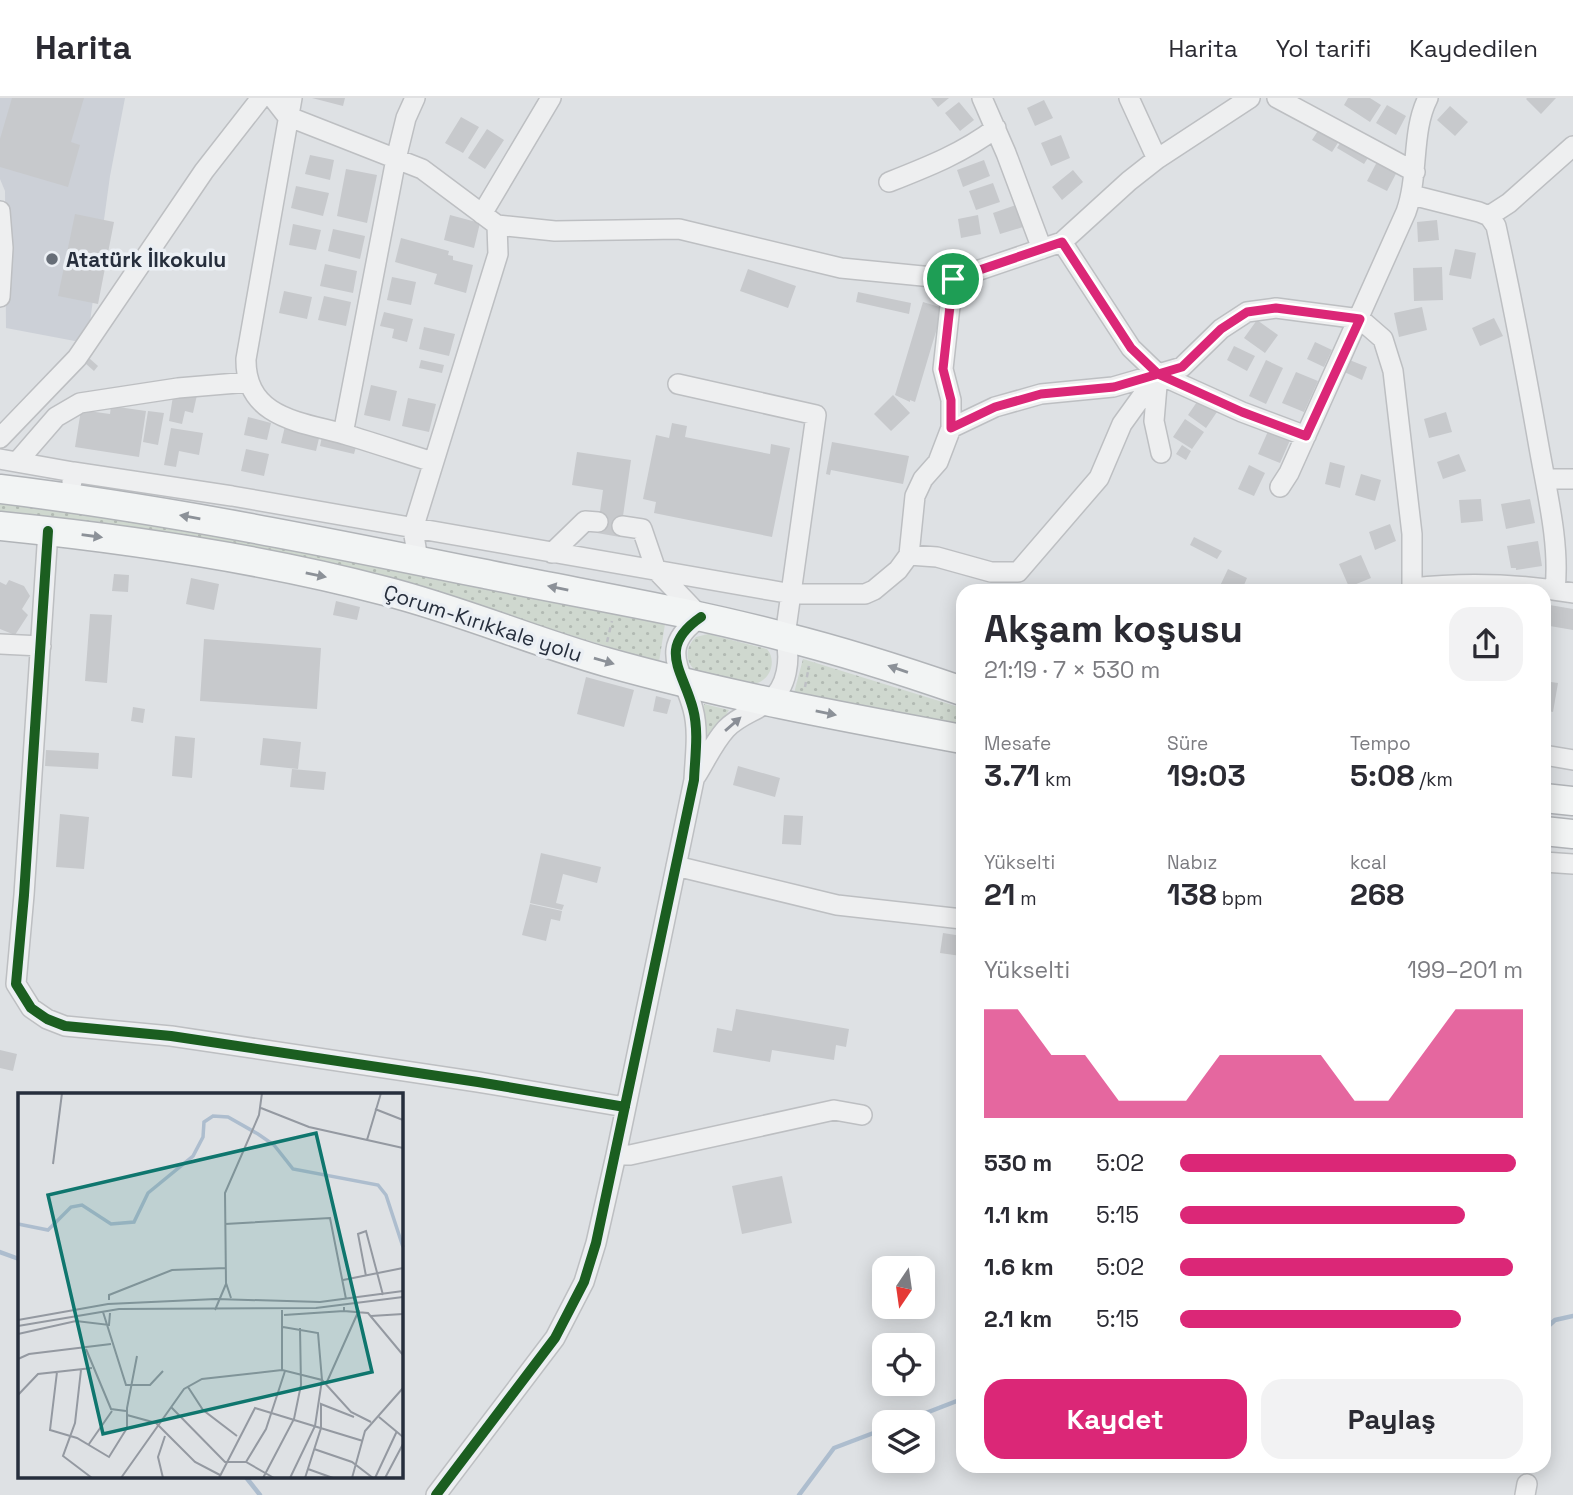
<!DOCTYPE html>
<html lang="tr">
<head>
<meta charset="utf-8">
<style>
	:root { --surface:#fff; --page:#f2f2f3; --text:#2b2b33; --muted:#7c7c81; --line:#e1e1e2; --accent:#db2777 }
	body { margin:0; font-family:"Space Grotesk",sans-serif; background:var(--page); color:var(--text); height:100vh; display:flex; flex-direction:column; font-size:26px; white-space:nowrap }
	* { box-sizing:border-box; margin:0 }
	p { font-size:23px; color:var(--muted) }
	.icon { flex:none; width:38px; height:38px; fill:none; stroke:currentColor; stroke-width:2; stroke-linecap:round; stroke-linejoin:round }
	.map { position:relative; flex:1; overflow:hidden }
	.details { position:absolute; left:956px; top:486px; width:595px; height:889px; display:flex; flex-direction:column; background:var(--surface); border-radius:21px; box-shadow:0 4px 18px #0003 }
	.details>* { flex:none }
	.needle { width:46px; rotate:193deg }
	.tools { position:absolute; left:872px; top:1158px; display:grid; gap:14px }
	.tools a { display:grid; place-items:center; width:63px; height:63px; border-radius:14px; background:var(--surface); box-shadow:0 4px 18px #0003; font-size:35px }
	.pin { position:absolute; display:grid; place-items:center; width:60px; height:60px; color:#fff; margin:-30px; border:4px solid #fff; border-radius:50%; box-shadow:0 2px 7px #0007 }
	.round { display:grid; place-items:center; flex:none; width:74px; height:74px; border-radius:21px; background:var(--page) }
	.summary { display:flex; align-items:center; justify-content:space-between; height:119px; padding:0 28px }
	h1 { font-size:38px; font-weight:700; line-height:52px }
	.figures { display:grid; grid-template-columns:repeat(3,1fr); gap:10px; height:119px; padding:7px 28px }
	.figures div { display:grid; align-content:center }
	.figures b { font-size:30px; font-weight:700 }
	.figures small { font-size:19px; font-weight:400 }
	.figures p { font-size:19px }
	.chart { height:196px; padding:14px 28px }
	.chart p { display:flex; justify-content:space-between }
	.chart svg { width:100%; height:126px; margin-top:7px; fill:var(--accent); opacity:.7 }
	.button { display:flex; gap:14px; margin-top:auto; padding:14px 28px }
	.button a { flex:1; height:80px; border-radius:21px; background:var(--accent); color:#fff; font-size:28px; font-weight:700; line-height:80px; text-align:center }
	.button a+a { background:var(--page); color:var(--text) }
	ul { padding:0 28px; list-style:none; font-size:23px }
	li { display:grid; grid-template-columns:112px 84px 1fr; align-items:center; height:52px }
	li i { height:18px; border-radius:9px; background:var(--accent) }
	header { display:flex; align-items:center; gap:42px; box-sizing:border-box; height:98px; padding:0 35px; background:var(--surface); border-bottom:2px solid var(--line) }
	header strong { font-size:33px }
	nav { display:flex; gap:38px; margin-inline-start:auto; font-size:24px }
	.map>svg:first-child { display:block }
	.built { fill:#ccd0d7 }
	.grass { fill:url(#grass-dots) }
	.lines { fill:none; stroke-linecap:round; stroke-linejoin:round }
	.stream { stroke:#adbdce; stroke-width:4.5 }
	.building { fill:#c7c9cc }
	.minor-casing { stroke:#bdbfc2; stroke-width:22 }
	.highway-casing { stroke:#b1b4b8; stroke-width:31 }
	.path { stroke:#bdbfc4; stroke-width:2.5; stroke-dasharray:5 5; stroke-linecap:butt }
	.minor { stroke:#eeeff0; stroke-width:19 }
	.highway { stroke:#f2f4f4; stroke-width:28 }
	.cycleway-casing { stroke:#ebeff4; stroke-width:15 }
	.cycleway { stroke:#1b5e20; stroke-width:10 }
	.oneway { fill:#8c9198 }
	.oneway2 { fill:#8a8e96 }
	.route-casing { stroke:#fff; stroke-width:14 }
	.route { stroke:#db2777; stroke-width:9 }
	.poi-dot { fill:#666d77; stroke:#ebeff4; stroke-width:2.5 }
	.labels { text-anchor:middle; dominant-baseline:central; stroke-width:7; stroke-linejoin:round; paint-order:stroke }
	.poi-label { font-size:21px; font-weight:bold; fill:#262e3c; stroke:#ebeff4; text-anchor:start }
	.street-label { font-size:21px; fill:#262e3c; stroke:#ebeff4 }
	.inset-river { fill:none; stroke:#adbdce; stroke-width:3.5 }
	.inset-road { fill:none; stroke:#9499a1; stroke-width:2 }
	.view { fill:#0f766e; fill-opacity:0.15; stroke:#0f766e; stroke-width:3.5 }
	.inset-edge { fill:none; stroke:#262e3c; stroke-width:3.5 }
</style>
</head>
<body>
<header>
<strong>Harita</strong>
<nav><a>Harita</a><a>Yol tarifi</a><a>Kaydedilen</a></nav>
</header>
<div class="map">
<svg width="1573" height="1397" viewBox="0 0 1573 1397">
	<defs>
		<pattern id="grass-dots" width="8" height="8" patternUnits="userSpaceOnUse" patternTransform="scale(1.75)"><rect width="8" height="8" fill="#cfd8cf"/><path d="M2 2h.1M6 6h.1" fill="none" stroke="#b2bab3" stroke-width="1.8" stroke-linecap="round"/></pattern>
	</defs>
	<rect width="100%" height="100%" fill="#dee1e4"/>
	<path class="built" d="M0,0H125L110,78L89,231L80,244L6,230L5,93L0,81Z"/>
	<path class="grass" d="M0,404L126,420L665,526L659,564L433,496L0,416Z
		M708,536L767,551C778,564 769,586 751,586L698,574C685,566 684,550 696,539Z
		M803,561L962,610V626L794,595Z
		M704,606L729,612L701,660Z"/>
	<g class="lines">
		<path class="stream" d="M0,1154L19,1161
			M1544,1232L1555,1222L1573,1218
			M900,1325L962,1301
			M245,1378L260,1397
			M799,1397L834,1350L884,1331"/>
	</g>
	<path class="building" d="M12,0H84L71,44L80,47L68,89L0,69V41Z
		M312,0H345L343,8Z
		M931,0H949L938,9Z
		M1348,0H1370L1381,7L1370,24L1344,7Z
		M1527,0H1556L1541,16L1526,1Z
		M1044,2L1053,20L1035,28L1027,10Z
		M959,4L974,22L960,33L945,15Z
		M1387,7L1406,18L1396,37L1376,25Z
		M1450,8L1468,24L1455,38L1437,22Z
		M461,19L479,29L463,55L445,45Z
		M1323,25L1343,37L1332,54L1312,42Z
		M487,31L504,42L485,71L468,60Z
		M1061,37L1070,60L1051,68L1041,45Z
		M1344,39L1371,55L1364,66L1337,50Z
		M310,57L334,62L330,82L305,76Z
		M1379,60L1399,70L1387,93L1367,83Z
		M984,62L990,78L963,89L957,72Z
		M346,71L377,77L367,125L337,118Z
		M1073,72L1083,84L1062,102L1052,89Z
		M993,85L1000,104L976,112L969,93Z
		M296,88L329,95L323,118L291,110Z
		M1016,107L1023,129L1000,136L993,115Z
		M75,116L114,124L98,206L58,198Z
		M450,117L480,125L474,150L444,142Z
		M978,117L981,136L961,140L958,121Z
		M1437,122L1439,142L1418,144L1417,124Z
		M293,126L321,132L316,152L289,147Z
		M333,131L365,138L360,161L328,153Z
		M401,140L449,153L448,157L453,158V162L473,167L466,195L434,186L437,176L395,164Z
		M1455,151L1476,155L1471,181L1449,177Z
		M325,166L357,173L353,195L320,188Z
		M1442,169L1443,202L1414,203L1413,170Z
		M748,171L796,188L788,210L740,193Z
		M392,179L416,184L411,207L387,202Z
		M284,193L312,199L307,221L279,215Z
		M858,194L911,205L909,216L856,204Z
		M324,198L351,204L346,228L318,222Z
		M923,204L943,210L915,304L910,302V304L895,297Z
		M1422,209L1427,232L1399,239L1394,215Z
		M384,214L413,221L407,244L392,240L394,231L380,228Z
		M1494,220L1503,238L1480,248L1472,230Z
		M1257,222L1278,237L1265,255L1244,240Z
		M424,229L455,236L449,258L419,251Z
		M1315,244L1332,252L1324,269L1307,261Z
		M1234,248L1255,258L1247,273L1227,262Z
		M89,260L98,268L94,273L85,265Z
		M1347,261L1367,269L1362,282L1342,273Z
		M421,262L444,267L442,275L419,270Z
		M1266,262L1283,270L1266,306L1249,298Z
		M1296,274L1318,283L1304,314L1282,305Z
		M371,287L397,293L390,323L364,317Z
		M174,292L197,297L193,315L185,313L182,326L169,323Z
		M893,297L910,315L891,333L874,316Z
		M1201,298L1219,311L1206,330L1188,317Z
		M408,300L436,306L429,334L402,328Z
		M111,308L146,313L139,359L75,349L81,312L110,316Z
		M148,313L164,315L158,347L143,344Z
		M1446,314L1452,334L1429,340L1424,321Z
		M248,319L271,325L267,342L244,337Z
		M1185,321L1204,334L1192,351L1173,339Z
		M286,324L321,332L316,353L281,345Z
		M672,325L687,328L685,339L770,356L771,346L790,350L772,439L654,415L656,404L643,401L656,337L669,340Z
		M171,330L203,335L199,357L179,353L176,369L164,367Z
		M1269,331L1291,340L1280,365L1258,356Z
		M323,334L358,342L354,356L320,348Z
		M832,344L909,358L903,386L831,372L830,377L826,376Z
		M1182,347L1191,353L1186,362L1176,356Z
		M246,351L269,356L264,378L241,373Z
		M577,354L631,362L620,439L597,435L603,392L572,387Z
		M1459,356L1466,373L1443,381L1437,364Z
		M1330,364L1345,368L1340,390L1325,386Z
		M1249,367L1265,375L1254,398L1238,391Z
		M1361,376L1381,382L1375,403L1355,397Z
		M1481,401L1483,423L1461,425L1459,402Z
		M1530,401L1535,425L1506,431L1501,406Z
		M1390,426L1396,443L1375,452L1369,434Z
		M1194,439L1222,453L1217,461L1190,447Z
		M1538,443L1542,468L1516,472V470H1511L1507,448Z
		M1361,457L1371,480L1349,489L1339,466Z
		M1228,471L1247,480L1241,494H1226L1219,490Z
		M114,476L129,477L128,494L112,493Z
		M191,480L219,486L214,512L186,506Z
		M9,482L24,488L30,498L22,511L28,517L15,537L0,531V484L6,487Z
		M336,503L360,509L357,522L333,517Z
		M1544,506L1573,511V532L1544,527Z
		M90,516L112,517L107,585L85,583Z
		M204,541L321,550L317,611L200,603Z
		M586,579L634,592L624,629L577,616Z
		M1544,583L1558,585L1553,614L1544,612Z
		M656,598L671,602L667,616L653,613Z
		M133,609L145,611L143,625L131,623Z
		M175,638L195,640L192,680L172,678Z
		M263,640L301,644L298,671L260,667Z
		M46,652L99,655L98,671L45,668Z
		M738,668L780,680L775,699L733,687Z
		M292,671L326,674L324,692L290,689Z
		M60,716L89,719L84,771L56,769Z
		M784,717L803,718L801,747L782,746Z
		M541,755L601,769L597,785L563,776L556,805L564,807L562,812L530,805Z
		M530,806L562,813L560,823L551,821L546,843L522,837Z
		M943,835L962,838L961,858L940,855Z
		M736,911L849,931L846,949L836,947L834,962L772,952L770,964L713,954L717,930L732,933Z
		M0,952L17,956L13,973L0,970Z
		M782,1078L792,1125L742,1136L732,1088Z"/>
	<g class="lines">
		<defs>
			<path id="minor" d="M273,0L287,18L422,71L497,127L498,156L413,431L418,462
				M292,0L246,261C245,320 301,324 344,336C374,345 404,355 433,364
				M982,0L1006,55L1042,151
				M1129,0L1157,61
				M1277,0L1415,74
				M889,84C927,69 963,55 996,30
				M1412,97L1479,114L1489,118L1496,128C1512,201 1526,275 1539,349C1547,395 1560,446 1555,492
				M0,113L3,150L0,199
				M482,116L551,0
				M1489,118L1509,105L1573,48
				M497,127L555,133L679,131L841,170L953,181L1062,144L1129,83L1157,61L1250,0
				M1062,144L1131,250L1158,276L1154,323L1161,355
				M678,286L816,317L785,538C791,560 788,590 768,604C754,614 738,618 726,631C714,644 706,662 696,678
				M951,330V302L943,271L953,181
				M343,336L396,61L406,20L415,0
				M0,340L77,260L204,73L261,0
				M0,361L73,374L72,384
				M17,364L56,319L80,305L178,290L249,284
				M73,374L232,398L792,496H865L874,492L898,472L909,457L915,398L923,381L938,364L951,330L995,309L1041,296L1113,289L1158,276L1242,314L1306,338
				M1545,381H1573
				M1280,389L1289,375L1406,114C1419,78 1411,33 1428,0
				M48,433L24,797L16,886L31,910L47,921L65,928L171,938L478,984L625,1009
				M552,455L585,423L598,424
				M909,457L937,459L991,474H1018L1099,380L1122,326L1158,276L1182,269L1221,231L1247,214L1276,210L1360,221L1383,241L1393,273L1412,436V494
				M1412,490C1464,484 1521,486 1573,495
				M0,546L41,548
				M1544,657L1573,662
				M1544,764L1573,766
				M676,768L837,807L962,821
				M616,1057H630L834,1012L862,1017
				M436,1397L555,1240L584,1184L596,1145L616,1057L694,682C695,659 699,633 693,611C683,572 656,550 701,519L656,472L642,431L622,428
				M1525,1397L1527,1386"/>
			<path id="highway" d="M0,391C165,411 327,444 490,477C588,497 688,513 785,539C845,554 904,573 962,593
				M0,428C128,441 260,460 385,493C460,512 532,543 606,564C723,597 843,619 962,641
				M1544,700L1573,703
				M1544,733L1573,736"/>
		</defs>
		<use href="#minor" class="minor-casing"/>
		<use href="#highway" class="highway-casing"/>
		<path class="path" d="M607,544L612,523
			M805,589L809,568"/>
		<use href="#minor" class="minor"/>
		<use href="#highway" class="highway"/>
		<defs>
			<path id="cycleway" d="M48,433L24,797L16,886L31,910L47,921L65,928L171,938L478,984L625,1009
				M436,1397L555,1240L584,1184L596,1145L694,682C695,659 699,633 693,611C683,572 656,550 701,519"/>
		</defs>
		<use href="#cycleway" class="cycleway-casing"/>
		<use href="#cycleway" class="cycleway"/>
	</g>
	<defs><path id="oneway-solid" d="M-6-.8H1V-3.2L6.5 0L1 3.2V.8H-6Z" transform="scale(1.75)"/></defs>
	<g class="oneway">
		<use href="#oneway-solid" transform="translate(190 419) rotate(-170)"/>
		<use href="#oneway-solid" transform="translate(92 438) rotate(8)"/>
		<use href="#oneway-solid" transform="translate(316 477) rotate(12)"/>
		<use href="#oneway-solid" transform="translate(558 490) rotate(-169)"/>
		<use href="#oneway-solid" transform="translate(604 563) rotate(16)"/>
		<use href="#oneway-solid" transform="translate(898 571) rotate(-161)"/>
		<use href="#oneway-solid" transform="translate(826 615) rotate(11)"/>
	</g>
	<use class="oneway2" href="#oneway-solid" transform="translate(733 626) rotate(-41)"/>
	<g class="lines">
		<defs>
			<path id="route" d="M953,181L1062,144L1131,250L1158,276L1242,314L1306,338L1360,221L1276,210L1247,214L1221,231L1182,269L1114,289L1041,296L995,309L951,330V302L943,271L953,181"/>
		</defs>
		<use href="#route" class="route-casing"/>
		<use href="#route" class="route"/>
	</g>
	<circle class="poi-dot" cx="52" cy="161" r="7"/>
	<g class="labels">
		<g class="poi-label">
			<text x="66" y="161">Atatürk İlkokulu</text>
		</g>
		<g class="street-label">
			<text transform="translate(483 525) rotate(18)">Çorum-Kırıkkale yolu</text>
		</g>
	</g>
	<g transform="translate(18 995)">
		<rect width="385" height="385" fill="#dee1e4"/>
		<path class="inset-river" d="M0,131L30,137L53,114L64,112L93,131L116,129L130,100L175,63L185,44L186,29L195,23L210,24L240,41L256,52L275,76L360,92L368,102L385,154"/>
		<path class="inset-road" d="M243,15L291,34L385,55M357,16L385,27M349,47L363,0M35,71L44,0M207,131L312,125L328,206M348,183L340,141L348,138L365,202M325,187L385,175M213,205L208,190L207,100L241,22L244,0M91,207V202L154,177L208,175M326,214V218L350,220L385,262M197,217L208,191M264,217V277L304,287L333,319L353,329M85,219L108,292H132L145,278M266,222L326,218M353,223L385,221M0,227L90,211L198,206L302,209L385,198M0,233L101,216L298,215L385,204M265,234L300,240L304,287L297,333L272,385M0,241L58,228L91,232L92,220M68,256L93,316L108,318M0,266L11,261L93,251M63,277L57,330L45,363L74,385M39,279L32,337L59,345L91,364L109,335V315L119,263M308,291L341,217M170,294L185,317L219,343M0,302L20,281L74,275M153,314L207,369H228L256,385M109,322L138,330L177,369L202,382M361,324L385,344M71,351L94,318M296,356L334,369L355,385M228,369L248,336L267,278M290,376L315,385M103,385L166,296L184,286L264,277M145,385L140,364L147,343M201,385L237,315L345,348M245,385L276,326L283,292L282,235M287,385L303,335V311L336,324M334,385L347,338L385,295M357,385L379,338M367,385L385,351"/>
		<path class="view" d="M298,40L354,279L85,341L30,102Z"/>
		<rect width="385" height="385" class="inset-edge"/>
	</g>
</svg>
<div class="tools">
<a><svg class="needle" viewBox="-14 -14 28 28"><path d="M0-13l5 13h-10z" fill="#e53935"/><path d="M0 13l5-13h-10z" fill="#7c7c81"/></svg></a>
<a><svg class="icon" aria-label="locate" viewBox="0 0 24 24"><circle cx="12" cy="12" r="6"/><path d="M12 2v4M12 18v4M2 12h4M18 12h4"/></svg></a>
<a><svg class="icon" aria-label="layers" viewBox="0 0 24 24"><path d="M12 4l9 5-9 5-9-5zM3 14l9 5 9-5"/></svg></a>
</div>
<div class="pin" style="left:953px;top:181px;background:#1e9e55"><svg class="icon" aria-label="arrive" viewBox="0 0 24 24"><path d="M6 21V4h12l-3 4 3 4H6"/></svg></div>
<section class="details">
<div class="summary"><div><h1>Akşam koşusu</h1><p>21:19 · 7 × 530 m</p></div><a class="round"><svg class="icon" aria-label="share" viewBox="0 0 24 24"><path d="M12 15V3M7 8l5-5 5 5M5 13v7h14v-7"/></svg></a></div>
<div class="figures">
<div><p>Mesafe</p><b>3.71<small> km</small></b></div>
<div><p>Süre</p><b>19:03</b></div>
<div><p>Tempo</p><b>5:08<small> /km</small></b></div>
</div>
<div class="figures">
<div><p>Yükselti</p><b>21<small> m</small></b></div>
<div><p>Nabız</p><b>138<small> bpm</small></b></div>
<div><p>kcal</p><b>268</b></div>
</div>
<div class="chart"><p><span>Yükselti</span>199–201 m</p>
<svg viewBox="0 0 160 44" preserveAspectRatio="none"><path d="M0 44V6L10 6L20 22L30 22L40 38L50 38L60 38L70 22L80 22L90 22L100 22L110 38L120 38L130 22L140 6L150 6L160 6V44z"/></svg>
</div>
<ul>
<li><b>530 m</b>5:02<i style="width:98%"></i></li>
<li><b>1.1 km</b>5:15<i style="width:83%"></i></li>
<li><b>1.6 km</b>5:02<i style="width:97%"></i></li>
<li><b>2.1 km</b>5:15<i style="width:82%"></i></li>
</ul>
<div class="button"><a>Kaydet</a><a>Paylaş</a></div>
</section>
</div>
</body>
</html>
